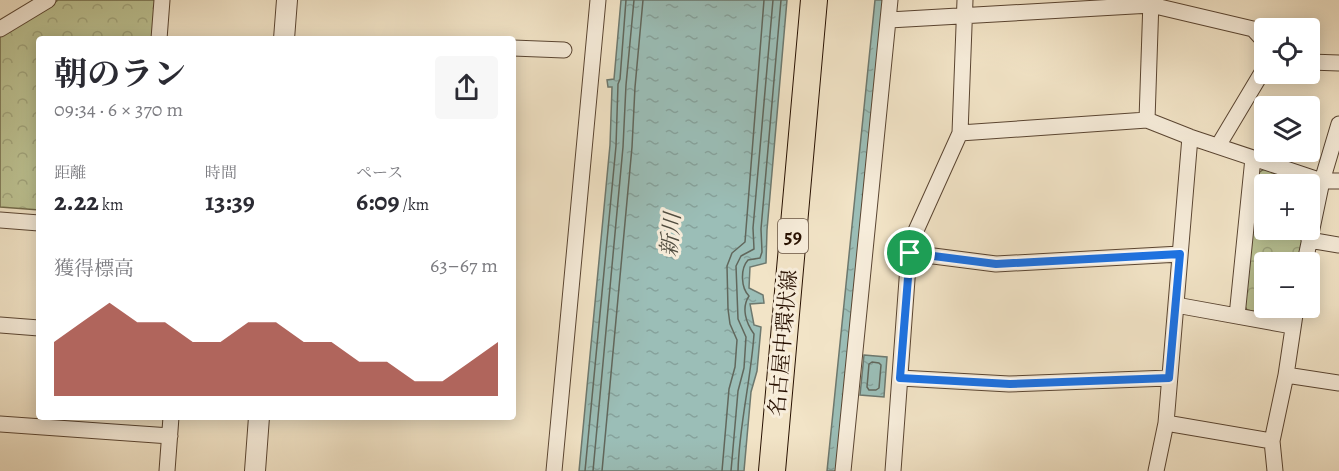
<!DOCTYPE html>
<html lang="ja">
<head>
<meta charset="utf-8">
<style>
	:root { --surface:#fff; --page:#f7f7f7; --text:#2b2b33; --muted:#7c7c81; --accent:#8f2418 }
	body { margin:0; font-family:Alegreya,"Noto Serif JP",serif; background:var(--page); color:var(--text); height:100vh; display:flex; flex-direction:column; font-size:22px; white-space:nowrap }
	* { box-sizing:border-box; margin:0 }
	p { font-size:20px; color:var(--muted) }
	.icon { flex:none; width:33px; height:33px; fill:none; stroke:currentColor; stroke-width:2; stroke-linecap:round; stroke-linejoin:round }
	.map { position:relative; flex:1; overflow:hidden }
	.sheet { position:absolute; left:36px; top:36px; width:480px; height:384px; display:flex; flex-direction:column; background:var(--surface); border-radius:6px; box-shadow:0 3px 15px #0003 }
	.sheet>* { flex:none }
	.tools { position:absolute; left:1254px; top:18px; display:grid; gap:12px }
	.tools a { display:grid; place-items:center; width:66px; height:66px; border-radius:6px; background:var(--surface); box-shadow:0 3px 15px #0003; font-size:30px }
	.pin { position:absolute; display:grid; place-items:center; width:51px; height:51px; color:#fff; margin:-26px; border:3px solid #fff; border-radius:50%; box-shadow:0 2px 6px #0007 }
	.round { display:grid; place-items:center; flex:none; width:63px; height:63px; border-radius:6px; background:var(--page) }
	.headline { display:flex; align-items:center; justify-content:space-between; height:102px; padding:0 18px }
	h1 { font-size:33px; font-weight:700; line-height:45px }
	.metrics { display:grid; grid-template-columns:repeat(3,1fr); gap:9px; height:102px; padding:6px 18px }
	.metrics div { display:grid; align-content:center }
	.metrics b { font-size:26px; font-weight:700 }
	.metrics small { font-size:16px; font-weight:400 }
	.metrics p { font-size:16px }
	.chart { height:168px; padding:12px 18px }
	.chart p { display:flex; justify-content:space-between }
	.chart svg { width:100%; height:108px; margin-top:6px; fill:var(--accent); opacity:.7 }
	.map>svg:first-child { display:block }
	.park { fill:url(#park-crowns); stroke:#726a4a; stroke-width:1.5 }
	.water { fill:url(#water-ripples); stroke:#6d786e; stroke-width:1.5 }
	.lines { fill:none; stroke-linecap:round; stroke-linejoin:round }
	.shore { stroke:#61675c; stroke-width:1.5 }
	.minor-casing { stroke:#5a4532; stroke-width:17 }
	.tertiary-casing { stroke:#5a4532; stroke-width:22 }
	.primary-casing { stroke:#271000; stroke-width:28 }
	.minor { stroke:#f7eddb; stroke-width:15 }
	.tertiary { stroke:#f7eddb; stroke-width:20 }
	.primary { stroke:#f2e4c7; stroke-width:26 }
	.route-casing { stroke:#fff; stroke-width:12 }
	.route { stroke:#1a73e8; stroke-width:8 }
	.labels { text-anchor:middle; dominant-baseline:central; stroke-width:6; stroke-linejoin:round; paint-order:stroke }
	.shield { fill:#f7eddb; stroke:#655242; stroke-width:1.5 }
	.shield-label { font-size:20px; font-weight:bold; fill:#271000 }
	.street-label { font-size:21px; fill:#271000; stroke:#f7eddb }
	.water-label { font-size:22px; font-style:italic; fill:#504d40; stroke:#f7eddb }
</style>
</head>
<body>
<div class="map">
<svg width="1339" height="471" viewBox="0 0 1339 471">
	<defs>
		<pattern id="park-crowns" width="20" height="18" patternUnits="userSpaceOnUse" patternTransform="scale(1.5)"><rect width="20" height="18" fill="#bdc393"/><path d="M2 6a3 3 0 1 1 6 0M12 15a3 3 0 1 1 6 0" fill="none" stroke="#a2a67d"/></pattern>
		<pattern id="water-ripples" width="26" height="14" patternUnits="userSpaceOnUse" patternTransform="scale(1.5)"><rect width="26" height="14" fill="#9bbeb7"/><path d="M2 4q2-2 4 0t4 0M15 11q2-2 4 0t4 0" fill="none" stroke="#86a29c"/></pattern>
	</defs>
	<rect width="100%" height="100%" fill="#f2e4c7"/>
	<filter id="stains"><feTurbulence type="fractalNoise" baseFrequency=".00333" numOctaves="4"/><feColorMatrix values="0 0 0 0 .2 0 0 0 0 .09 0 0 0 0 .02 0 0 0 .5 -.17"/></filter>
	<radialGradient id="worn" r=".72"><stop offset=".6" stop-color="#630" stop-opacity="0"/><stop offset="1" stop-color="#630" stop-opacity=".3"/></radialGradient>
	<path class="park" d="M58,0H155L152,39H39V210L0,207V36Z
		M1264,169L1308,184H1264V230H1305L1298,262H1264V308H1289L1288,314L1282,318L1247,310L1244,305L1257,174Z"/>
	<path class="water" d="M621,0H787L767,230L766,263L750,267L749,288L763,295L764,303L750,304L754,325L761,327L757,371L751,392L744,471H579L610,145L612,87H608L607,80L614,79Z
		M875,0H885L839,471H827Z
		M864,355L887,357L884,397L860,395Z"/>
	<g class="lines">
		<path class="shore" d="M872,362L879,363L881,365L879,388L876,390H869L867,387L869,364Z
			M585,471L616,146L618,84L620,79L626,0
			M593,471L623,147L626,85L634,0
			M602,471L632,147L635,87L643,0
			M722,471L729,389L735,367L737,340L730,324L728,309L727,266L732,253L745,242L764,0
			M731,471L738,391L744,368L746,337L738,319L736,266L741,256L754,249L753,228L773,0
			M738,471C739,425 751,380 754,334C746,323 741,308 749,296C741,288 740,269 748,260L760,258L762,252L761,229L781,0"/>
		<defs>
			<path id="minor" d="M889,20L1151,5L1253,29L1264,41
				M0,29L48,0
				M159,39L162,0
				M513,48L564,50
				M1310,62L1339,63
				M1147,120L1151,0
				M960,133L1147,120L1190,137L1322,181H1339
				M1218,146L1264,69
				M0,220L39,223
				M1309,240L1339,245
				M910,253L996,264L1180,254
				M1305,262L1322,181L1339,124
				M1176,305L1292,326
				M1237,316L1253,158
				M0,325L39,328
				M1286,375L1339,383
				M900,378L1009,384L1169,378
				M1166,423L1272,441
				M0,424L170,436
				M167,471L171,417
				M554,471L598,0
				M843,471L890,0
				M893,471L908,266L914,235L960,133L965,0
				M1156,471L1166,423L1190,137
				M1275,471L1272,441L1286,375L1296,308"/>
			<path id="tertiary" d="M284,39L287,0
				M255,471L259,417"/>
			<path id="primary" d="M772,471L814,0"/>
		</defs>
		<use href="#minor" class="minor-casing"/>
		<use href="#tertiary" class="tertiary-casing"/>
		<use href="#primary" class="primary-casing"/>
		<use href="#minor" class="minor"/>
		<use href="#tertiary" class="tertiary"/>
		<use href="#primary" class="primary"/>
	</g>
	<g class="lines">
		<defs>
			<path id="route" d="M910,253L996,264L1180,254L1169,378L1010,384L900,378Z"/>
		</defs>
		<use href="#route" class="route-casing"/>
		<use href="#route" class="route"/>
	</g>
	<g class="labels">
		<rect class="shield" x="778" y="219" width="30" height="34" rx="4.5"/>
		<g class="shield-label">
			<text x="793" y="236">59</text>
		</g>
		<g class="street-label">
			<text transform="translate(783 343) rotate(-85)">名古屋中環状線</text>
		</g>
		<g class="water-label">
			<text transform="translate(671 235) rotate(-85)">新川</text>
		</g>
	</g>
	<rect width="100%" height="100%" filter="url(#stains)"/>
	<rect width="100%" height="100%" fill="url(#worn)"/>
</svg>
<div class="tools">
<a><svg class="icon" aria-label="locate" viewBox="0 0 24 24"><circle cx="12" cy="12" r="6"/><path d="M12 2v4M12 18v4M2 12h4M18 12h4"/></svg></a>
<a><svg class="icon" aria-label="layers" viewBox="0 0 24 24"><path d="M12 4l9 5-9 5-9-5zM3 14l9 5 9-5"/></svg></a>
<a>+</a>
<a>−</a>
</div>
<div class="pin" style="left:910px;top:253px;background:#1e9e55"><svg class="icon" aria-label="arrive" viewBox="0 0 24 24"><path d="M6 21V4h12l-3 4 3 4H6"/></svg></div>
<section class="sheet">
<div class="headline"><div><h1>朝のラン</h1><p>09:34 · 6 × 370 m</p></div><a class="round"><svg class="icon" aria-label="share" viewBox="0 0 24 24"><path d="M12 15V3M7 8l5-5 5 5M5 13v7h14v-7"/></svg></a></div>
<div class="metrics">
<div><p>距離</p><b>2.22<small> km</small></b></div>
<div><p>時間</p><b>13:39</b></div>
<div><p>ペース</p><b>6:09<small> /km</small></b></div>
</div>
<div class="chart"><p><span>獲得標高</span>63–67 m</p>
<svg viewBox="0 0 160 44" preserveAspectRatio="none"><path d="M0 44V22L10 14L20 6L30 14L40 14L50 22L60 22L70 14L80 14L90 22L100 22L110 30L120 30L130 38L140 38L150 30L160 22V44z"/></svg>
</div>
</section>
</div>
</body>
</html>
